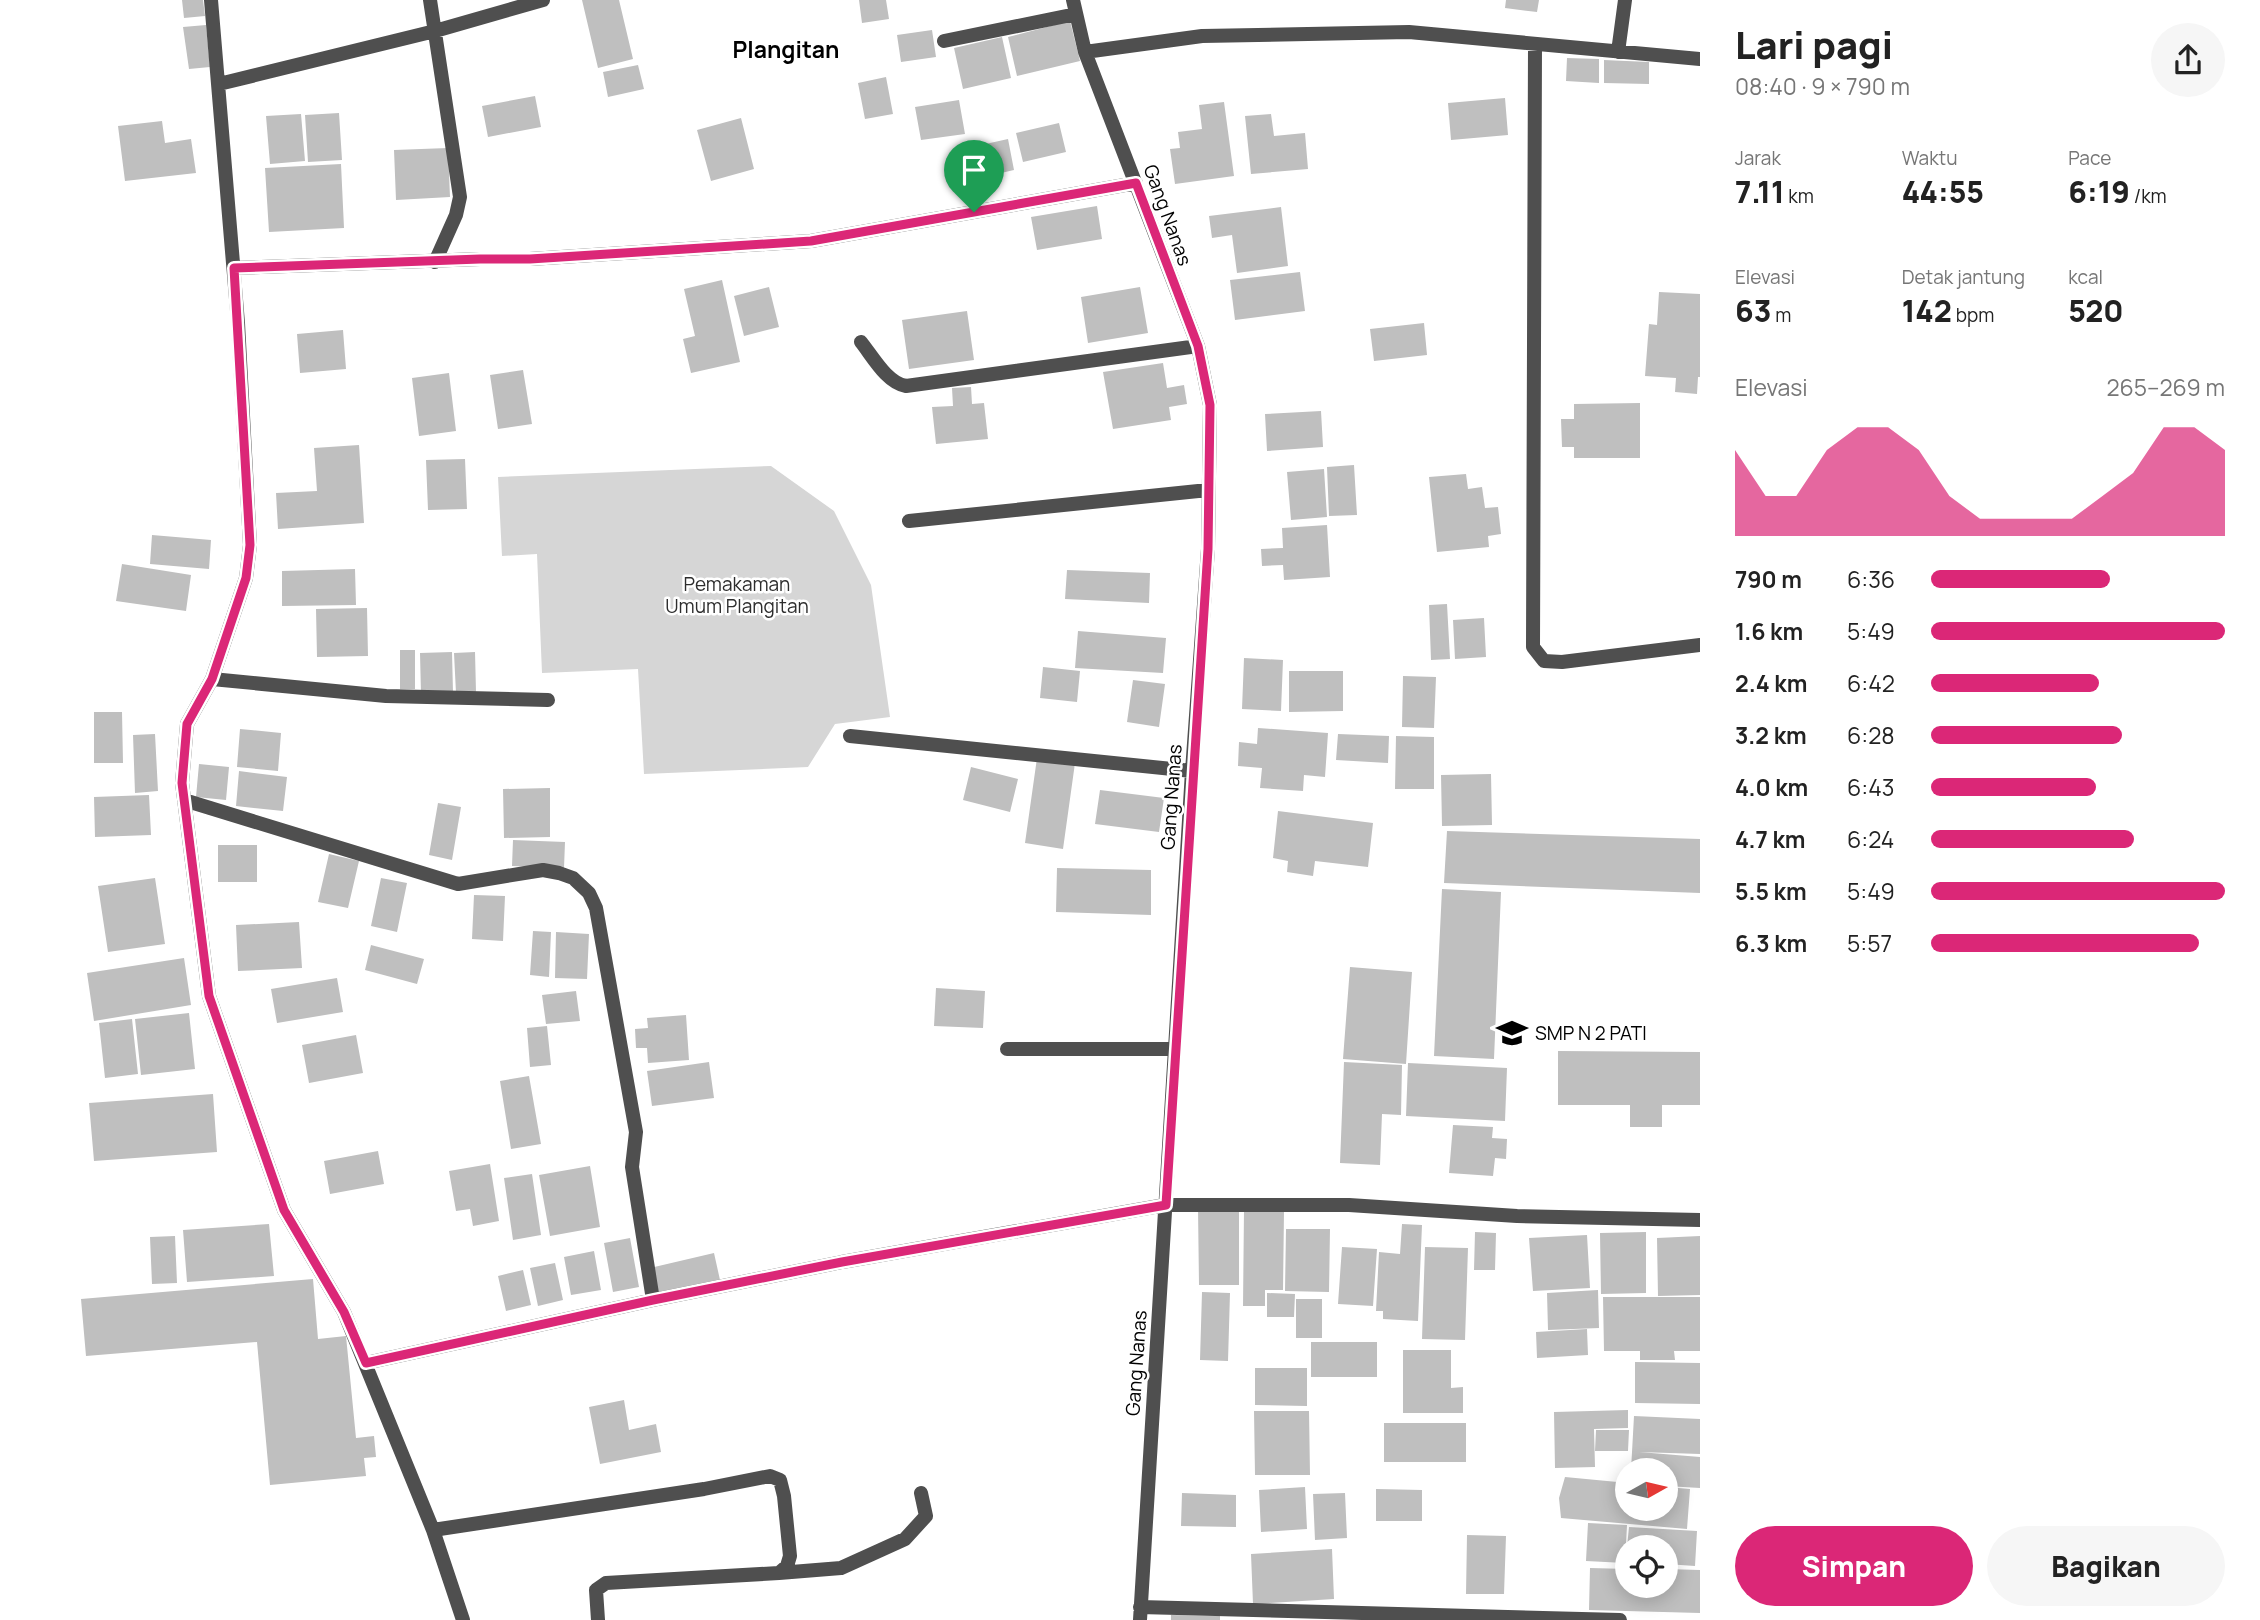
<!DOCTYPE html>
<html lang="id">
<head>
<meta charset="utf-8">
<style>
	:root { --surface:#fff; --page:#f6f6f6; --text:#222; --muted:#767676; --accent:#db2777 }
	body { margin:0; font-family:Manrope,sans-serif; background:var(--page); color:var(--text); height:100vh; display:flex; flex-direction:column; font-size:26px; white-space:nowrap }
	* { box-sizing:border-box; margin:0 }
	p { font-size:23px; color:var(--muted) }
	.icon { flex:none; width:38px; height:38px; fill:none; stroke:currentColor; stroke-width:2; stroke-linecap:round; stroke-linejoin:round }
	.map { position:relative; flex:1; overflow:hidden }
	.drawer { display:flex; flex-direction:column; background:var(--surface); width:560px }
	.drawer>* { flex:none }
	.needle { width:46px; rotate:82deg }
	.fabs { position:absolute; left:1615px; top:1458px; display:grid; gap:14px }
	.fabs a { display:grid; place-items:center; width:63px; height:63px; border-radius:50%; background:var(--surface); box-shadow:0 4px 18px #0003; font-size:35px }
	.pin { position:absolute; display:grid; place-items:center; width:60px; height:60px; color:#fff; margin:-72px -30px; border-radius:50% 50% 50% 0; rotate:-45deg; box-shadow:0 0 7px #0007 }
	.pin .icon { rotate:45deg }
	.round { display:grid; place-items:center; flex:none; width:74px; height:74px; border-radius:37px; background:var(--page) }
	.headline { display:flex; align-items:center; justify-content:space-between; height:119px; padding:0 35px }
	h1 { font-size:38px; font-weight:800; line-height:52px }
	.stats { display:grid; grid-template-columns:repeat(3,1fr); gap:10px; height:119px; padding:7px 35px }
	.stats div { display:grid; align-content:center }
	.stats b { font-size:30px; font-weight:800 }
	.stats small { font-size:19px; font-weight:400 }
	.stats p { font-size:19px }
	.chart { height:196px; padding:14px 35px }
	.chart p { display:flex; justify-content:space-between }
	.chart svg { width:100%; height:126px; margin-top:7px; fill:var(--accent); opacity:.7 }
	.cta { display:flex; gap:14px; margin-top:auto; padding:14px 35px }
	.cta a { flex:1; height:80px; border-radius:42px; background:var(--accent); color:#fff; font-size:28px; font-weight:800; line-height:80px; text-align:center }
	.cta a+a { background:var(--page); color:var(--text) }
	ul { padding:0 35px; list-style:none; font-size:23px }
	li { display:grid; grid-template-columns:112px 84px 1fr; align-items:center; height:52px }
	li i { height:18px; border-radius:9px; background:var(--accent) }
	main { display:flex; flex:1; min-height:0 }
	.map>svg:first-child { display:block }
	.green { fill:#d6d6d6 }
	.building { fill:#bfbfbf }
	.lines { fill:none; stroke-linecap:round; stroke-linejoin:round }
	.street { stroke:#4f4f4f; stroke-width:14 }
	.route-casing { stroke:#fff; stroke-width:14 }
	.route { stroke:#db2777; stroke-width:9 }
	.labels { text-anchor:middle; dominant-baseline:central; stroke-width:5; stroke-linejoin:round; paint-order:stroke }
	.street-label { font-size:19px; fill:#000; stroke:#fff }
	.park-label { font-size:19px; fill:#2d2d2d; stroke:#fff }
	.poi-label { font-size:19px; fill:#000; stroke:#fff; text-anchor:start }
	.quarter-label { font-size:23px; font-weight:bold; fill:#000; stroke:#fff }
</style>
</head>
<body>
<main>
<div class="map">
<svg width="1700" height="1620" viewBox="0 0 1700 1620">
	<rect width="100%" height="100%" fill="#fff"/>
	<path class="green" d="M771,466L834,511L871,585L890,717L835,724L808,767L644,774L638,669L542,673L537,554L502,556L498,477Z"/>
	<path class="building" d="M182,0H203L205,16L184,18Z
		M582,0H619L633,59L598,68Z
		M859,0H886L889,19L862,23Z
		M1506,0H1539L1537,12L1505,8Z
		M1070,21L1080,61L1017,76L1008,37Z
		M206,25L210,67L189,69L183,27Z
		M932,30L936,57L901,62L897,35Z
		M1002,37L1011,78L963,89L954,48Z
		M1567,58L1599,59V83L1566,81Z
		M1604,60L1649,62V84L1604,83Z
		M638,65L644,89L608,97L603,72Z
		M886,77L893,114L865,119L858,83Z
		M535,96L541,127L488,137L482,106Z
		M1505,98L1508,135L1451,140L1448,103Z
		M959,100L965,134L921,140L915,107Z
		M1224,102L1234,176L1175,184L1170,149L1180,148L1178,132L1202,129L1199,105Z
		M339,113L342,160L308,162L305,115Z
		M301,114L305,161L270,164L266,116Z
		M1271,114L1274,136L1305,133L1308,169L1251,174L1245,116Z
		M741,118L754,169L711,181L697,130Z
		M162,121L165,143L191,139L196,173L125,181L118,126Z
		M1059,123L1066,152L1023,162L1016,133Z
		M1008,139L1014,170L988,176L981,145Z
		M448,148L450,197L396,200L394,150Z
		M341,164L344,228L269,232L265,168Z
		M1097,206L1102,239L1037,250L1031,217Z
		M1281,207L1288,266L1237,273L1232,235L1212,238L1209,216Z
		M1300,272L1305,311L1235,320L1230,280Z
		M722,280L740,362L691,373L683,339L695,336L684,289Z
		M769,287L779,327L744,336L734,296Z
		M1140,287L1148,333L1088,343L1081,297Z
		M1659,292L1700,294V377H1698L1697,394L1675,392L1676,378L1645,376L1649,324L1657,325Z
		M967,311L974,360L909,369L902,320Z
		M1424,323L1427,355L1374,361L1370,329Z
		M343,330L346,369L300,373L297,334Z
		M1163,363L1167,388L1184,385L1187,404L1169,407L1171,420L1113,429L1103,372Z
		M523,370L532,424L498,429L490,375Z
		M449,373L456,431L419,436L412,378Z
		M971,387L972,404L984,403L988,439L936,444L932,407L953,406L952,388Z
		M1640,403V458H1574V447H1562L1561,419H1574V404Z
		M1321,411L1323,447L1267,451L1265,414Z
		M359,445L364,523L278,529L276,493L317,491L314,448Z
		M465,459L467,509L428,510L426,460Z
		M1354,465L1357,515L1329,516L1327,467Z
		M1324,469L1327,517L1291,520L1287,472Z
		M1466,474L1468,489L1482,487L1485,508L1498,507L1501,534L1488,536L1489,547L1437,552L1429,477Z
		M1327,525L1330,577L1284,580L1283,565L1262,566L1261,549L1283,548L1282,528Z
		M152,535L211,540L209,569L150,564Z
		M122,564L191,575L186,611L116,601Z
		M355,569L356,605L282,606V571Z
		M1067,570L1150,573L1149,603L1065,599Z
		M1447,604L1450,659L1431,660L1429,605Z
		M367,608L368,656L317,657L316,609Z
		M1484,618L1486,657L1455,659L1453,620Z
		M1078,631L1166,638L1163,673L1075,668Z
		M400,650H415V689H400Z
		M452,652L453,693L421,694L420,653Z
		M475,652L476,692L456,693L454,653Z
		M1244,658L1283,660L1281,711L1242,709Z
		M1043,667L1080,671L1077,702L1040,698Z
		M1289,671H1343V711L1289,712Z
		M1403,676L1436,677L1434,728L1402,727Z
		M1133,680L1165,684L1159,727L1127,722Z
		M94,712H122L123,763H94Z
		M1258,728L1328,733L1325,777L1304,775L1303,791L1260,788L1262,768L1238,766L1239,742L1257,744Z
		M240,729L281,733L278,771L237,767Z
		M155,734L158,791L135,793L133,735Z
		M1338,734L1389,736L1388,763L1336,760Z
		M1396,736L1434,737V789H1395Z
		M1037,758L1075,763L1063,849L1025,843Z
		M199,764L229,767L226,800L196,797Z
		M971,767L1018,779L1010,812L963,800Z
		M239,771L287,777L283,811L236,806Z
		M1491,774L1492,825L1442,826L1441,775Z
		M550,788V837L504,838L503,789Z
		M1100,790L1164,798L1159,832L1095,824Z
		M149,795L151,835L95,837L94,797Z
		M438,803L461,807L452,860L429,855Z
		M1278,811L1373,823L1368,867L1315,861L1313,876L1287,872L1288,861L1273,858Z
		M1447,831L1700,839V893L1444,883Z
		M513,840L565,842L564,868L512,866Z
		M218,845H257V882H218Z
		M329,854L359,861L348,908L318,902Z
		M1057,868L1151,870V915L1056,912Z
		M155,878L165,944L108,952L98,886Z
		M381,878L407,883L397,932L371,926Z
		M1442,889L1501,892L1494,1059L1434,1056Z
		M474,895L505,896L503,941L472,939Z
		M299,922L302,968L238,971L236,925Z
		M533,931L551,932L549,977L530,975Z
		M556,932L589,934L587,979L555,978Z
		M371,945L424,959L417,984L365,970Z
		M184,958L191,1005L94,1021L87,973Z
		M1350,967L1412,972L1406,1064L1343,1059Z
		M337,978L343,1012L277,1023L271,989Z
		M936,988L985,991L983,1028L934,1026Z
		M576,991L580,1021L546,1024L542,995Z
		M189,1013L195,1069L141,1075L135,1019Z
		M686,1015L689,1060L648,1063L647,1048H636L635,1029L648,1028L647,1018Z
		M132,1019L138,1074L105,1078L99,1023Z
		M547,1026L551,1065L530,1067L527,1028Z
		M356,1035L363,1073L309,1083L302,1045Z
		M1558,1051L1700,1052V1105H1662V1127H1630V1105H1558Z
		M709,1062L714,1098L652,1106L647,1071Z
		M1344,1062L1402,1065L1401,1115L1382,1114L1380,1165L1340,1163Z
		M1408,1063L1507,1068L1505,1121L1406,1116Z
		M529,1076L541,1144L511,1149L500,1081Z
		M213,1094L217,1152L94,1161L89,1103Z
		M1453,1125L1493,1127L1492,1138L1507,1139L1506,1159L1495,1158L1493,1176L1449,1173Z
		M378,1151L384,1184L330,1194L324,1161Z
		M490,1164L499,1221L473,1226L470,1209L456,1211L449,1171Z
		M590,1166L600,1227L550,1236L539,1175Z
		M532,1174L541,1235L513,1240L504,1178Z
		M1198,1208H1239V1285H1199Z
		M1244,1210L1284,1211L1283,1290H1265V1306H1243Z
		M269,1224L274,1276L187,1282L183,1230Z
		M1402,1224L1422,1225L1418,1321L1383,1319V1311H1376L1379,1252L1400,1254Z
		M1286,1229H1330L1329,1292L1285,1291Z
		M1475,1232L1496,1233L1495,1270H1474Z
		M1646,1232V1293L1601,1294L1600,1233Z
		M1587,1235L1590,1288L1533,1291L1529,1238Z
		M175,1236L177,1283L152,1284L150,1237Z
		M1700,1236V1295L1658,1296L1657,1238Z
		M630,1238L639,1287L613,1292L604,1243Z
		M1342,1247L1377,1249L1373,1306L1338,1304Z
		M1425,1247L1468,1248L1465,1340L1422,1339Z
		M594,1251L601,1290L571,1295L564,1257Z
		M714,1253L720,1280L655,1295L650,1268Z
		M555,1263L563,1300L538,1306L530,1268Z
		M523,1270L531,1305L506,1311L498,1276Z
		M313,1279L318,1339L346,1336L356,1438L374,1436L376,1457L364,1458L366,1476L270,1485L257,1342L86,1356L81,1299Z
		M1598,1290L1599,1328L1548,1330L1547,1293Z
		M1202,1292L1230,1293L1228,1361L1200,1360Z
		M1267,1293L1295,1294L1294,1317H1267Z
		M1603,1297H1700V1351H1674L1675,1360H1640V1351H1604Z
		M1296,1299H1322V1338H1296Z
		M1587,1329L1588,1355L1537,1358L1536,1332Z
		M1311,1342H1377V1377H1311Z
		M1403,1350H1451V1388L1463,1387V1413H1403Z
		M1635,1362L1700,1363V1404L1635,1403Z
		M1255,1368H1307V1406L1255,1405Z
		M624,1400L629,1430L656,1424L661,1452L600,1464L589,1407Z
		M1628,1410V1428L1594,1429L1595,1467L1555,1468L1554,1412Z
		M1254,1411H1309L1310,1475H1255Z
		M1634,1416L1700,1419V1454L1639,1452L1700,1457V1488L1666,1486V1470H1631Z
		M1384,1423H1466V1462H1384Z
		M1596,1430H1629L1628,1451H1595Z
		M1565,1477L1628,1483V1508H1666V1487L1690,1489L1687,1529L1561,1518L1559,1498Z
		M1305,1487L1307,1529L1261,1532L1259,1490Z
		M1376,1489L1422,1490V1521H1376Z
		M1182,1493L1236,1495V1527L1181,1526Z
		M1345,1493L1347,1538L1315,1540L1313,1494Z
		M1588,1523L1627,1525L1625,1563L1586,1561Z
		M1629,1527L1697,1531L1695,1566L1666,1564V1547H1627Z
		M1467,1535L1506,1536L1504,1594H1466Z
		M1332,1549L1334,1599L1253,1604L1251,1554Z
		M1590,1568L1628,1569V1586H1666V1569L1700,1570V1613L1589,1610Z
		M1171,1615L1220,1616V1620H1171Z"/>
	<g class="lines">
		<path class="street" d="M211,0L238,323L250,545L246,578L212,679L187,724L182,783L209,996L284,1210L344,1312L433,1530L463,1620
			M430,0L460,197L456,215L435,262
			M1073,0L1085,52L1198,346L1210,405L1208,549L1192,771L1140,1620
			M944,41L1076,14
			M1535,44L1533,647L1544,661L1562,662L1700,645
			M1085,52L1202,36L1409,32L1700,59
			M1618,52L1625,0
			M219,84L435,31L543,0
			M234,268L480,259H530L811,241L1136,183
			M861,342C873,357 887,383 906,386L1198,346
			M909,521L1208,490
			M212,679L386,696L548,700
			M850,736L1192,771
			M184,800L458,884L543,870L559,873L573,878L589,893L596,908L636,1132L632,1167L653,1300
			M1007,1049H1174
			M366,1363L653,1300L842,1262L1165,1205H1349L1517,1216L1700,1220
			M433,1530L704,1489L770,1476L780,1480L784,1496L790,1556L787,1566L779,1573L606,1583L596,1590L598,1620
			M779,1573L841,1568L905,1539L926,1516L921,1493
			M1140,1607L1620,1620"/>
	</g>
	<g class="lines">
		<defs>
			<path id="route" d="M1136,183L1198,346L1210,405L1208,549L1166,1205L842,1262L653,1300L366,1363L344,1312L284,1210L209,996L182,783L187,724L212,679L246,578L250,545L234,268L480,259H530L811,241Z"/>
		</defs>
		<use href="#route" class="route-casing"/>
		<use href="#route" class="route"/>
	</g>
	<defs>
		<symbol id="school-bare" viewBox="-9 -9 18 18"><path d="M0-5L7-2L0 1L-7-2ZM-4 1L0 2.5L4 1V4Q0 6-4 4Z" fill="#000" stroke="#fff" stroke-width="2.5" paint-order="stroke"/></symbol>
	</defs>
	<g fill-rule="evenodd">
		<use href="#school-bare" x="1490" y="1011" width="44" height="44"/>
	</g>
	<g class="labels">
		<g class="street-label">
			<text transform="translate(1168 215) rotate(70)">Gang Nanas</text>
			<text transform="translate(1171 797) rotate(-86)">Gang Nanas</text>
			<text transform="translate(1136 1363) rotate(-86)">Gang Nanas</text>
		</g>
		<g class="park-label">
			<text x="737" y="584">Pemakaman<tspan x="737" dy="22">Umum Plangitan</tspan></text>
		</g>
		<g class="poi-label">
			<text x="1535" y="1033">SMP N 2 PATI</text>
		</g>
		<g class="quarter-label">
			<text x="786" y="49">Plangitan</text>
		</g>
	</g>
</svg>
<div class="fabs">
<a><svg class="needle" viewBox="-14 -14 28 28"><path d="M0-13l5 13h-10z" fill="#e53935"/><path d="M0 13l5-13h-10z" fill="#767676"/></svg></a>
<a><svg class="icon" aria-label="locate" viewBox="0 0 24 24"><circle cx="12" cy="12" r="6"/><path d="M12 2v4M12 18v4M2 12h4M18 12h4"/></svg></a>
</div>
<div class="pin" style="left:974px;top:212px;background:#1e9e55"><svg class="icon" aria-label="arrive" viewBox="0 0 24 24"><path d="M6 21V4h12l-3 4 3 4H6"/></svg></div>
</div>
<section class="drawer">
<div class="headline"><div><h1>Lari pagi</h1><p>08:40 · 9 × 790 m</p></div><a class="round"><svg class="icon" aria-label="share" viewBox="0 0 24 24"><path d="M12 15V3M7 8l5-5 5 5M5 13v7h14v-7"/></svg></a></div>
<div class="stats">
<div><p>Jarak</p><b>7.11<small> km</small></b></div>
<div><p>Waktu</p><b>44:55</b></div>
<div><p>Pace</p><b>6:19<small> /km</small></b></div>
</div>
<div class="stats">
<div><p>Elevasi</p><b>63<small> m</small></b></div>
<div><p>Detak jantung</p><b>142<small> bpm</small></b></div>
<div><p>kcal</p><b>520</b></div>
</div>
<div class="chart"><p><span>Elevasi</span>265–269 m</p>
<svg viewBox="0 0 160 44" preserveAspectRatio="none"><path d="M0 44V14L10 30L20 30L30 14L40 6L50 6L60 14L70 30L80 38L90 38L100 38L110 38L120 30L130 22L140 6L150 6L160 14V44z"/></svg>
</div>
<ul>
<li><b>790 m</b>6:36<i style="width:61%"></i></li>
<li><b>1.6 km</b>5:49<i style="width:100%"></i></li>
<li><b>2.4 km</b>6:42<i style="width:57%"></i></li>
<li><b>3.2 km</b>6:28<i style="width:65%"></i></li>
<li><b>4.0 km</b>6:43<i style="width:56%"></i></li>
<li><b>4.7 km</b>6:24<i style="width:69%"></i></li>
<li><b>5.5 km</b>5:49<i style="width:100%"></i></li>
<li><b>6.3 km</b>5:57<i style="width:91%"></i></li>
</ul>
<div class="cta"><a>Simpan</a><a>Bagikan</a></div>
</section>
</main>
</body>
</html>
